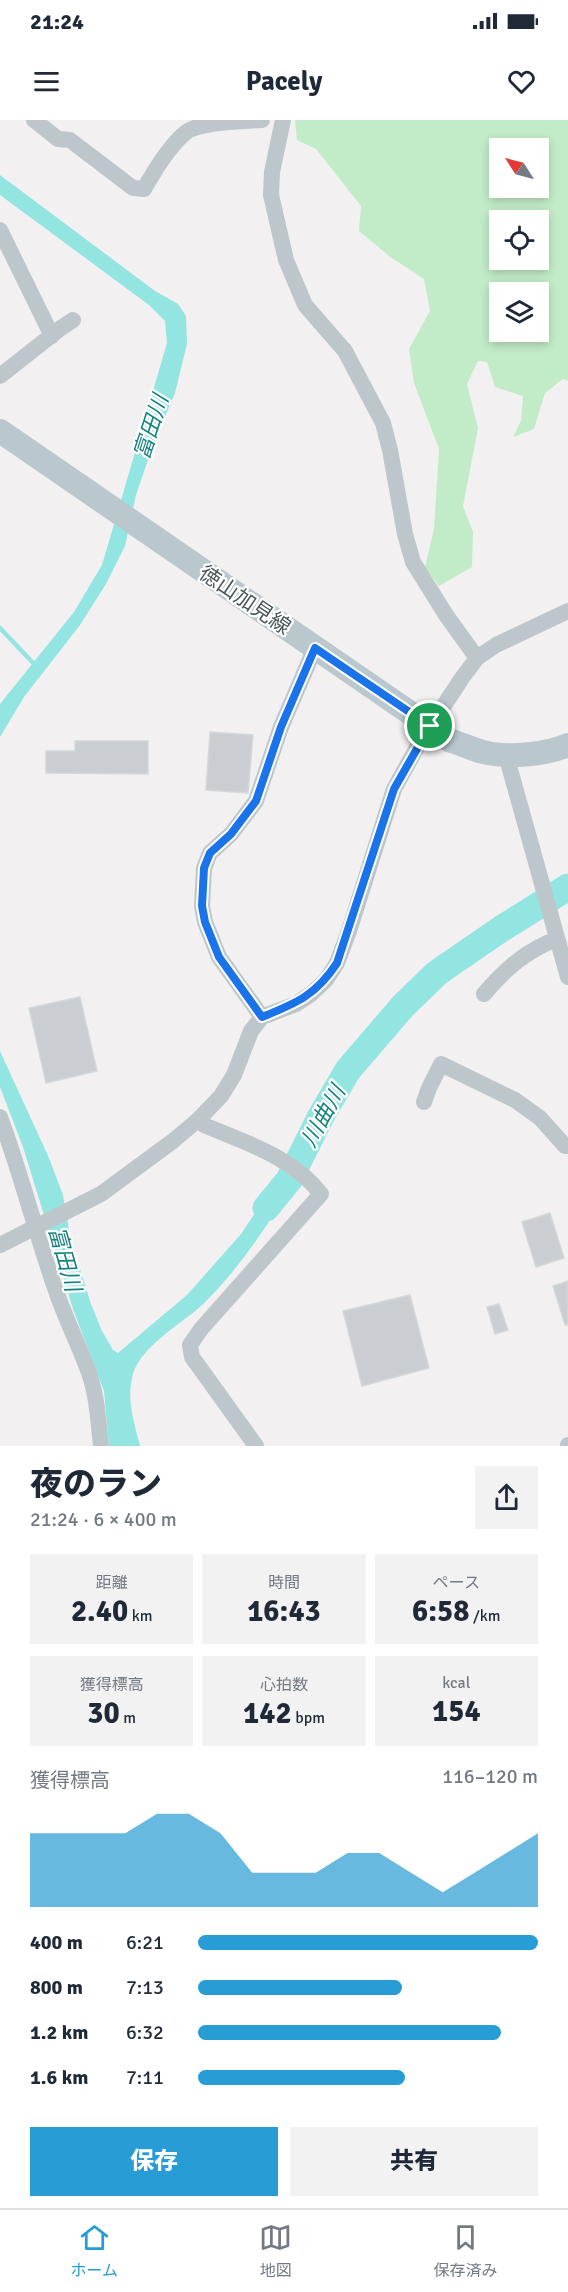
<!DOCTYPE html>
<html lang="ja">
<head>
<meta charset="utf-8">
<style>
	:root { --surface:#fff; --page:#f2f2f3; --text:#1f2937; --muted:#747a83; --line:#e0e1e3; --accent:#289cd4 }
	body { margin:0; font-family:Signika,"Noto Sans JP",sans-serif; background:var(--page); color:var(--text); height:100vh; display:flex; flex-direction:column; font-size:22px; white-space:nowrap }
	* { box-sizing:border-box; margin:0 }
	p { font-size:20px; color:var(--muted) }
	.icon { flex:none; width:33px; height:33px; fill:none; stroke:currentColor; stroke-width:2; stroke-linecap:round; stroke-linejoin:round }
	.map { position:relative; height:1326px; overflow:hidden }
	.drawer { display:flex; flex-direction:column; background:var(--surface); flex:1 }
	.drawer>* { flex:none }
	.needle { width:39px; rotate:306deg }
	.fabs { position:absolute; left:489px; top:18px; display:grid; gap:12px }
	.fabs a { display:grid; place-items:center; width:60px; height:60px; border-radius:0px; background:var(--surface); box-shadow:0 3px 9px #0003; font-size:30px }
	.pin { position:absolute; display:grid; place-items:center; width:51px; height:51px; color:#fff; margin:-26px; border:3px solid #fff; border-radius:50%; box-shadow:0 2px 6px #0007 }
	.round { display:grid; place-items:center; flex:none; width:63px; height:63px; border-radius:0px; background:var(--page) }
	.summary { display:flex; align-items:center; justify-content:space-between; height:102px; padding:0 30px }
	h1 { font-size:33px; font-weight:800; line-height:45px }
	.figures { display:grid; grid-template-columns:repeat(3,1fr); gap:9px; height:102px; padding:6px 30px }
	.figures div { display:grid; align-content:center; border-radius:0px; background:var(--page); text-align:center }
	.figures b { font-size:30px; font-weight:800 }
	.figures small { font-size:16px; font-weight:400 }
	.figures p { font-size:16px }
	.chart { height:168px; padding:12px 30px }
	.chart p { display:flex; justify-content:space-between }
	.chart svg { width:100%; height:108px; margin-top:6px; fill:var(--accent); opacity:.7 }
	.button { display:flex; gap:12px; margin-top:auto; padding:12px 30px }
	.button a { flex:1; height:69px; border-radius:0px; background:var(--accent); color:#fff; font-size:24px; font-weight:800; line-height:69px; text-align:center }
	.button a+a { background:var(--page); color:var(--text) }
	ul { padding:0 30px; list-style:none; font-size:20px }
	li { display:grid; grid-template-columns:96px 72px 1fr; align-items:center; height:45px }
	li i { height:15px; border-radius:8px; background:var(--accent) }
	.status { display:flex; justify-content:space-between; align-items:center; height:42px; padding:0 30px; background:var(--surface); direction:ltr }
	.status svg { height:16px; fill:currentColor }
	header { display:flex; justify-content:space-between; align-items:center; height:78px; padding:0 30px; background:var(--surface); font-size:27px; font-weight:800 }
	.menu { display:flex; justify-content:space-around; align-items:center; height:84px; border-top:2px solid var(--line); background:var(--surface); font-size:16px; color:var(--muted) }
	.menu a { display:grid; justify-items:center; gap:3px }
	.menu .on { color:var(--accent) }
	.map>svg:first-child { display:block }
	.green { fill:#c2ecc8; fill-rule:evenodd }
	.water { fill:#93e5e2 }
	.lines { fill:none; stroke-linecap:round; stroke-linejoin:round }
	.stream { stroke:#93e5e2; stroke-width:4.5 }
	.river { stroke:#93e5e2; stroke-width:27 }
	.building { fill:#caced2; stroke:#d4d8db; stroke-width:1.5 }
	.street { stroke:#bdc7cb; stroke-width:16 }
	.secondary { stroke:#bac8cd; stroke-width:24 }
	.route-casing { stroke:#fff; stroke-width:12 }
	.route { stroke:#1a73e8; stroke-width:8 }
	.labels { text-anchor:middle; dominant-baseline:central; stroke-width:4.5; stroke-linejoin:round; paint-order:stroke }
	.street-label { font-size:21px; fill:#49575c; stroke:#fff }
	.water-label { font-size:22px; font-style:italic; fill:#178380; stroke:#fff }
</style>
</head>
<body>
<div class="status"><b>21:24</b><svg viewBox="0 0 49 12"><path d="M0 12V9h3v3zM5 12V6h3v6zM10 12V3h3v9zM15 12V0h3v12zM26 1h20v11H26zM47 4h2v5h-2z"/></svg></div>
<header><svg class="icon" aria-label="menu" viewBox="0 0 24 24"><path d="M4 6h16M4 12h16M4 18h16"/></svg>Pacely<svg class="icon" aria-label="heart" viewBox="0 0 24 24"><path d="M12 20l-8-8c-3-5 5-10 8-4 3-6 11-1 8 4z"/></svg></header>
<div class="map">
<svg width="568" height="1326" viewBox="0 0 568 1326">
	<rect width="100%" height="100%" fill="#f2f0f0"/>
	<path class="green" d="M295,0H568V261L563,259L545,273L534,309L513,317L521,301L523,276L495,267L487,242L478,241L467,264L478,308L463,386L473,412L472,447L439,466L425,447L434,409L439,329L414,263L409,229L430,191L424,159L389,136L359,111L361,86L316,29L297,20ZM500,28H538V68H500ZM500,100H538V140H500ZM500,172H538V212H500Z"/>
	<path class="water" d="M0,55L155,171L178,184L186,196L187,224L175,273L153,325L136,375L125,426L106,464L80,505L24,577L0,617V584L74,492L102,445L167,223L165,201L149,185L0,75Z
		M0,931L49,1038L63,1075L71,1121L91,1184L102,1211L113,1230L118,1233L187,1175L241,1114L281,1054L293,1063C275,1093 256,1123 234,1150C224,1162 212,1176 200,1187C179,1205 141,1227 133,1254C126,1279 134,1302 140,1326H109L104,1271L73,1189L23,1027L0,967Z"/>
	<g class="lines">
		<path class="stream" d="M0,508L37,547"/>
		<path class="river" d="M266,1088L289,1060L321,996L348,950L403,886L437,853L501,809L568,767"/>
	</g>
	<path class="building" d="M210,612L253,615L248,673L206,670Z
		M75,621H148V654L46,653V631H75Z
		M80,877L97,951L46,963L29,888Z
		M550,1093L564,1138L536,1147L522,1102Z
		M568,1161V1205H565L553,1166Z
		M410,1175L429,1248L362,1266L343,1191Z
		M499,1184L508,1210L495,1214L487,1187Z"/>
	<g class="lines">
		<path class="street" d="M34,0L58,19L70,20L133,68L144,69C155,50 168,28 185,13C199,1 244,1 262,0
			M283,0L272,52L271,75L286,140L305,185L345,231L383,303L390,330L405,414L413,442L446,495L477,538
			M0,110L52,216
			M0,256L61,208L73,200
			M506,635L568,857
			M484,874C505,849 527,830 557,819
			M262,897L219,837L205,802L202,786L204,748L210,733L231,714L256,681L281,607L315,528
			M424,982L429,968L441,944L515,980L540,998L565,1026H568
			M0,997C21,1053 35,1111 55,1168C64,1195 76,1219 86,1245C97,1271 98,1298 101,1326
			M199,999L204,1005C246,1023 293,1037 321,1074L201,1209L190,1225L192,1237L256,1326
			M0,1125L101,1074L173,1021L199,999L221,976L234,955L251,911L262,897L296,884L311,874L326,860L337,843L349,811L394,669L420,622L462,558L477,538L496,525L568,491
			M568,1326V1325"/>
		<path class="secondary" d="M0,311L451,621C462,624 472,629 483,632C506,638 546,635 568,625"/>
	</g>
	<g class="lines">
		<defs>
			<path id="route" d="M315,528L430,606L394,669L337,843C316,875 297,883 262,897L219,837L205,802L202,786L204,748L210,733L231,714L256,681L281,607Z"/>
		</defs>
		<use href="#route" class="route-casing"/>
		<use href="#route" class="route"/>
	</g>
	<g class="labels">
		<g class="street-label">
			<text transform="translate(245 480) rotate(34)">徳山加見線</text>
		</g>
		<g class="water-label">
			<text transform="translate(151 307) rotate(-72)">富田川</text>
			<text transform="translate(323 996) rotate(-61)">川曲川</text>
			<text transform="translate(65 1139) rotate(74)">富田川</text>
		</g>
	</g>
</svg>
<div class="fabs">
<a><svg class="needle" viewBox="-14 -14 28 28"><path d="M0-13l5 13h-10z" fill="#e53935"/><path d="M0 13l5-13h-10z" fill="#747a83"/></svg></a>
<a><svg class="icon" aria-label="locate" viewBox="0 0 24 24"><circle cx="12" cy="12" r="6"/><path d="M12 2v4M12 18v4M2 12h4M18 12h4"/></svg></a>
<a><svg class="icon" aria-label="layers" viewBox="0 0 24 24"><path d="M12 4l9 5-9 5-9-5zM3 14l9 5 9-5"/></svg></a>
</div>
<div class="pin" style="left:430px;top:606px;background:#1e9e55"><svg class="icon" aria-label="arrive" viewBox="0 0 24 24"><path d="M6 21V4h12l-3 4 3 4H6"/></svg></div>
</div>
<section class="drawer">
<div class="summary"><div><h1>夜のラン</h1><p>21:24 · 6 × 400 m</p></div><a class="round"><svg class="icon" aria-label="share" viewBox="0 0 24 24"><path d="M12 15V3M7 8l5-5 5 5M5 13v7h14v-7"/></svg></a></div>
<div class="figures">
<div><p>距離</p><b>2.40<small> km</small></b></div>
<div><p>時間</p><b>16:43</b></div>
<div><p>ペース</p><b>6:58<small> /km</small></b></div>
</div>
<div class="figures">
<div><p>獲得標高</p><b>30<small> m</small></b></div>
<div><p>心拍数</p><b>142<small> bpm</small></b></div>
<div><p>kcal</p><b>154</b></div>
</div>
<div class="chart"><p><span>獲得標高</span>116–120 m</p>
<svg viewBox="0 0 160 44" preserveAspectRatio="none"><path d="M0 44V14L10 14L20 14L30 14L40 6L50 6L60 14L70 30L80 30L90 30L100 22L110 22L120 30L130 38L140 30L150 22L160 14V44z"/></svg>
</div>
<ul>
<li><b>400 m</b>6:21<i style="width:100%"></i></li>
<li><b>800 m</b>7:13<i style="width:60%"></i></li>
<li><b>1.2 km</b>6:32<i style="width:89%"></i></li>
<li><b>1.6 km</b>7:11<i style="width:61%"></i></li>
</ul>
<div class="button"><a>保存</a><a>共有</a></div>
</section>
<nav class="menu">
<a class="on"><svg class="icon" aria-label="home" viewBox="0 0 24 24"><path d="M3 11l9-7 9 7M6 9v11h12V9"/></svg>ホーム</a>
<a><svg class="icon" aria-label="map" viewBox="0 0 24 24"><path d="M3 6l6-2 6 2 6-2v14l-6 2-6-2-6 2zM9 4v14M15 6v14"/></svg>地図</a>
<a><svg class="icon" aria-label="saved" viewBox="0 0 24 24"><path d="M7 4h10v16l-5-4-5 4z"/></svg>保存済み</a>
</nav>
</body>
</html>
